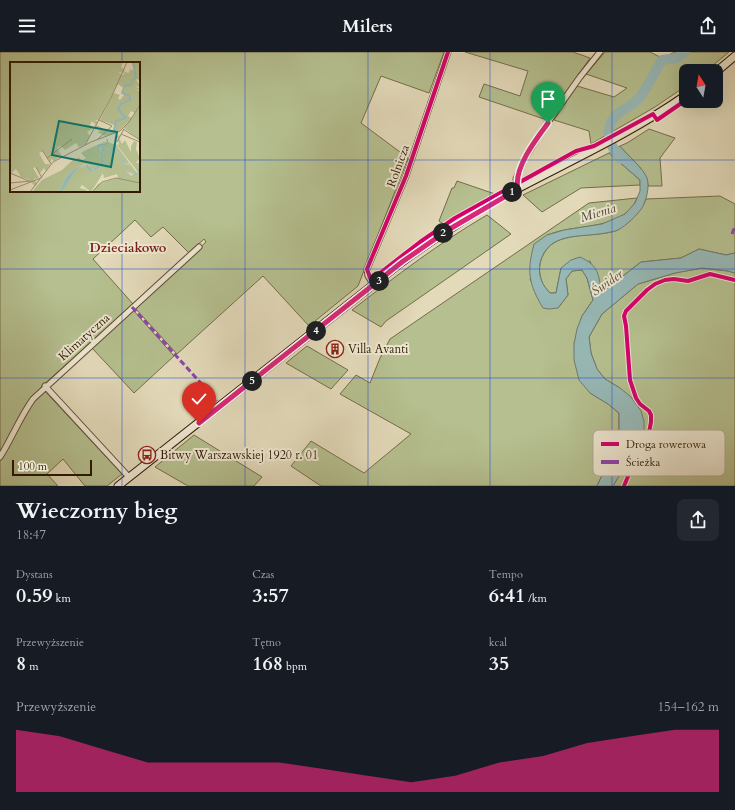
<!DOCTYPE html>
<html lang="pl">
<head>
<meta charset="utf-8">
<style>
	:root { --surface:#171b24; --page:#242831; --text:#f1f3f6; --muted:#9ea1a6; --accent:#db2777 }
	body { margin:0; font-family:Cardo,serif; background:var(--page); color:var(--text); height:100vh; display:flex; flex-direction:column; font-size:15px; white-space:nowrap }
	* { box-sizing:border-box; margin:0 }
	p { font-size:13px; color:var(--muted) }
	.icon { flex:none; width:22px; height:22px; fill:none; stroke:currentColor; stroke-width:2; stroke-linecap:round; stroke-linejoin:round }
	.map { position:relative; height:434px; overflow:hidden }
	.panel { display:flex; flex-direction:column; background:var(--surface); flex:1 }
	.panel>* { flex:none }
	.needle { width:26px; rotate:349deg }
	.controls { position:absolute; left:679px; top:12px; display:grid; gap:8px }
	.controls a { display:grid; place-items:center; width:44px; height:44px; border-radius:8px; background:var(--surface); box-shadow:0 4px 16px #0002; font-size:20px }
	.scale { position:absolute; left:12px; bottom:10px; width:80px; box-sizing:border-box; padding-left:4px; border:2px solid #321b00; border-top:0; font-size:11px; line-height:14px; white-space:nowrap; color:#321b00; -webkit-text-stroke:3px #ede7d2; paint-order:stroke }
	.pin { position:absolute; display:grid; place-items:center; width:34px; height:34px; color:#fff; margin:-41px -17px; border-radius:50% 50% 50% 0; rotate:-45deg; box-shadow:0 0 4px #0007 }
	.pin .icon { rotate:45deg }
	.km { position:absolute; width:20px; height:20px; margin:-10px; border-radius:50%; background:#222; color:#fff; font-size:11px; line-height:20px; text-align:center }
	.round { display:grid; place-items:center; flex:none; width:42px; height:42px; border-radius:8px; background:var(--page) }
	.head { display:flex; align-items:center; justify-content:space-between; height:68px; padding:0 16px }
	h1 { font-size:22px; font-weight:700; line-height:30px }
	.metrics { display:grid; grid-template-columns:repeat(3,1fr); gap:6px; height:68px; padding:4px 16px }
	.metrics div { display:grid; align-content:center }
	.metrics b { font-size:20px; font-weight:700 }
	.metrics small { font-size:11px; font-weight:400 }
	.metrics p { font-size:11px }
	.chart { height:112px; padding:8px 16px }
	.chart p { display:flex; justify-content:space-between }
	.chart svg { width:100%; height:72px; margin-top:4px; fill:var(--accent); opacity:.7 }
	header { display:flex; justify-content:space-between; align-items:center; height:52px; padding:0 16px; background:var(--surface); font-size:18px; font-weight:700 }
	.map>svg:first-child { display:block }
	.green { fill:#b5bf8f; stroke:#746d48; fill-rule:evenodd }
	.water { fill:#97b9b7; stroke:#6f7a6e }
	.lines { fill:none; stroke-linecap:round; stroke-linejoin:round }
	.river { stroke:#97b9b7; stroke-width:10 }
	.minor-casing { stroke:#5e4b2e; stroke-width:7 }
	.secondary-casing { stroke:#321b00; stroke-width:9 }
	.minor { stroke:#ede7d2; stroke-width:5 }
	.secondary { stroke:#ede7d2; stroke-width:7 }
	.quiet { stroke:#8e44ad; stroke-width:3; stroke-dasharray:6 3; stroke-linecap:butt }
	.cycleway-casing { stroke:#ede7d2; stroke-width:6 }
	.cycleway { stroke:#d6006c; stroke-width:4 }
	.route-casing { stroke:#fff; stroke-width:8 }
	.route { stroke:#db2777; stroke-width:5 }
	.grid { fill:none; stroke:#1d4ed8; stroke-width:1; stroke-opacity:0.55 }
	.labels { text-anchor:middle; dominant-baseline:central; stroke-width:4; stroke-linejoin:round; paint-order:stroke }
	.street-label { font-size:12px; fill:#321b00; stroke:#ede7d2 }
	.poi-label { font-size:12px; fill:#321b00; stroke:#ede7d2; text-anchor:start }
	.water-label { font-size:13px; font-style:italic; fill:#504a37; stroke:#ede7d2 }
	.neighbourhood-label { font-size:13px; font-weight:bold; fill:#7a1f14; stroke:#ede7d2 }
	.inset-river { fill:none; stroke:#97b9b7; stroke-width:2 }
	.inset-road { fill:none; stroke:#9c8e70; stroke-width:1 }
	.view { fill:#0f766e; fill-opacity:0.15; stroke:#0f766e; stroke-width:2 }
	.inset-edge { fill:none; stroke:#321b00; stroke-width:2 }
	.key { fill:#ede7d2; stroke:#b5aa93; stroke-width:1 }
	.key-label { font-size:11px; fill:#321b00 }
</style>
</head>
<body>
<header><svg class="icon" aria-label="menu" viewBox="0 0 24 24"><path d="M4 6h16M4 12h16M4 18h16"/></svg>Milers<svg class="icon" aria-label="share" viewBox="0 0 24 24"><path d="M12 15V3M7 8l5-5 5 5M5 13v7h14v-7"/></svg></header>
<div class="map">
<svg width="735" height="434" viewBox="0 0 735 434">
	<rect width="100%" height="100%" fill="#e3daba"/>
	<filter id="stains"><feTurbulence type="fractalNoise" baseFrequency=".005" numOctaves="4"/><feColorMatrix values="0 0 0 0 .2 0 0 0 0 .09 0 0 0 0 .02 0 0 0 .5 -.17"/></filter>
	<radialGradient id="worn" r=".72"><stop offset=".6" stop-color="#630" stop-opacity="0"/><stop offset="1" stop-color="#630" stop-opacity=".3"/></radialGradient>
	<path class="green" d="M0,0H444L429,41L381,24L361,71L408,106L358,234L309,274L263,224L177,302L135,256L206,190L204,187L189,201L163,175L151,185L135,168L93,207L133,252L41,335L122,422L107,434H85L63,407L47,422L58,434H0ZM11,11H139V139H11Z
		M465,0H573L590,6L547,68L479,45L484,32L520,44L528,19Z
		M605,0H650L662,6L675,0H729L706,19H686V34L655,55L591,92L589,79L554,68L577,34L614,45L627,36L586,22Z
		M649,77L675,86L660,106L662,134H648C647,117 630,107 620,94L627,91Z
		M609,101L640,128V133L581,136L542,160L523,143Z
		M457,129L495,142L443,172L439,169L452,136H454Z
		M720,144L735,152V201L726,203L699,197L681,206L641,210L610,234L602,242L590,209L561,216L556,241H550C542,233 538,224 540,211C549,176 588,187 615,179C621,177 638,157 644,152L646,147Z
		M637,146C626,174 589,173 565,178C559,179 553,181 547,183L530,228L558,256L568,243L566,227L572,219L582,218L587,226L593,248L582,264L574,292L590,341L608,352L619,361V379L612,402L597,434H321L291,414L311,389L364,421L411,382L340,342L356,323L370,331L380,306L390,287L589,151Z
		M487,163L511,182L386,269L381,275L352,258C396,224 439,191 487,163Z
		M702,216L728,219L735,221V434H613L619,424L627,403L640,392L620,336L605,327L597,317L591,301L589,285L602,262L638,232L675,221Z
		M133,258L174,304L134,341L92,296Z
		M307,294L348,318L331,337L286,311Z
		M194,383L262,425L254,434H188L155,415Z"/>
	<path class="water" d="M620,94C627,103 644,117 647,126C650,135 646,149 642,156C636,164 627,173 618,178C614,180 609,180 606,181C580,186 548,179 540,211C538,224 542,233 550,241H556L561,216L571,208L580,205C600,214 598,223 602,242L610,234L641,210L681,206L699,197L726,203L735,201V221L728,219L702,216L675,221L638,232L602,262L594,276L589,285L591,301L597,317L605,327L620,336L631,345L641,359L644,369V384L640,392L627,403L619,424L613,434H597L612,402L619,379V361L608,352L590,341L579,328L574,308V292L577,277L582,264L593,248L587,226L582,218L572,219L566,227L568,243L558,256L549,257L543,256C528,231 527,219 534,192L547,183L564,178L602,172L625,162L635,151L640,139V128L609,101Z"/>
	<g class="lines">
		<path class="river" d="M621,107C609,94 602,74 619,61C625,56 634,52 639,46C648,36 654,20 662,8L677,6L685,0"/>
		<defs>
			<path id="minor" d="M518,137L516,127L524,108L541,80L580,25L600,0
				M374,233L368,224L367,217L406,124L448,0
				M45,334L129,425
				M0,405C12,386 20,365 33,347L199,195"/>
			<path id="secondary" d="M716,20L735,4
				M118,434L402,210C439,183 477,159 517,137C574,107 633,80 686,43"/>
		</defs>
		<use href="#minor" class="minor-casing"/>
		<use href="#secondary" class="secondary-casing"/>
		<use href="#minor" class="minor"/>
		<use href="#secondary" class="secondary"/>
		<path class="quiet" d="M732,182L735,174
			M132,255L217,349"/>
		<defs>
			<path id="cycleway" d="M448,0L406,124L367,217L371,228L420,190L455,166L576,99L594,94L653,62L657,68L686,48
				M624,434L634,410L635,401L638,397L645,390L648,386L651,370V363L649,359L640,352L636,346L630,328L626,274L624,264L626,259L647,238L655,232L665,228L674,227L688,229L710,222L735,228"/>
		</defs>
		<use href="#cycleway" class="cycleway-casing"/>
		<use href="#cycleway" class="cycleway"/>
	</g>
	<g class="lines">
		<defs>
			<path id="route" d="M199,371L402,210L448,178L518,137C513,117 536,87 548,71"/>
		</defs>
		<use href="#route" class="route-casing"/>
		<use href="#route" class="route"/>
	</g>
	<path class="grid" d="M122,0V11M245,0V434M368,0V434M490,0V434M612,0V434M0,108H11M139,108H735M122,139V434M0,217H735M0,326H735"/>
	<defs>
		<symbol id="building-ring" viewBox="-11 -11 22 22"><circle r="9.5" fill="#ede7d2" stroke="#8f2418" stroke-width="1.5"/><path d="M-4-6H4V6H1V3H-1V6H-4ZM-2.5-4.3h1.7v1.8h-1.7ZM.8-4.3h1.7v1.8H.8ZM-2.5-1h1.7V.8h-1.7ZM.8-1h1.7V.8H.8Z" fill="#8f2418"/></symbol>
		<symbol id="bus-ring" viewBox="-11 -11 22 22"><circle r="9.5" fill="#ede7d2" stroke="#8f2418" stroke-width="1.5"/><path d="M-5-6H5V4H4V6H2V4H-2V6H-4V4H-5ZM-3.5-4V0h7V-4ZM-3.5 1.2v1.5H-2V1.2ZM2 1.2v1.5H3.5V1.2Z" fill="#8f2418"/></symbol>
	</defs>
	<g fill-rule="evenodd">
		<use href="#building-ring" x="325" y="287" width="20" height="20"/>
		<use href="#bus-ring" x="137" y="393" width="20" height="20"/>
	</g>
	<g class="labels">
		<g class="street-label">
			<text transform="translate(398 114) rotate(-70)">Rolnicza</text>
			<text transform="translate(84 285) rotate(-42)">Klimatyczna</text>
		</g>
		<g class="poi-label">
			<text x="348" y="297">Villa Avanti</text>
			<text x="160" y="403">Bitwy Warszawskiej 1920 r. 01</text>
		</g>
		<g class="water-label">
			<text transform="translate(598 161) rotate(-17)">Mienia</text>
			<text transform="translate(607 231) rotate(-35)">Świder</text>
		</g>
		<g class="neighbourhood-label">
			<text x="128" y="196">Dzieciakowo</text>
		</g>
	</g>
	<g transform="translate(10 10)">
		<rect width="130" height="130" fill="#e3daba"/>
		<path d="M0,0H113L111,5L115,8L114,11L108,10L113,13L115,10L119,11L120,7L126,10L121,0H130V18L126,17L130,25L125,24L130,27L127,28L130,30V42L125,51L121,49L118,54L122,56L109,69L95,74L87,70L91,69L85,66L86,63L96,68H104V63L90,58L104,31L110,33L108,36L110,38L114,33L111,31L115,27L108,22L89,58H85L88,60L86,63L82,59L80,63L84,66L77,70L80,74L74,83L69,85L66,81L55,88L51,84L47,86L52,94L50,96L48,92V96L44,99L41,97V101L33,89L29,91L35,102H40L36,109L34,106L30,111L26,105L23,106L29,116L24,117L27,122L25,124L18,117L11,115L6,107L2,110L3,113L0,108ZM130,44V78L114,66ZM110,73L109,76L112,82L115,78L121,90V84L124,79L127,80L126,87L130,96L126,101H129L128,110L106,82L109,83L107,74ZM94,80H97L90,82L88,85L89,88L92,85L90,94L93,97L87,106L80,108L79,103L75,102L64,107L56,115L49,130H22L32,118L52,108L64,97L67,100L68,95L72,98L76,96L71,91L76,88ZM98,80L106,83L127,111L126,113L116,109L119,101L114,100L105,86L93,87L92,84L89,87L90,83ZM96,87L107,90L113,101L118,103L116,110L121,114L127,113L130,106V130H82L88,122L108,116L107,112L94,116L93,111L81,130L72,123L70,126L77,128L74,130H51L66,108L77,103L80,110L88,107L94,99L92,91Z" fill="#b5bf8f"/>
		<path d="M96,76L98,78V81L95,83H90L89,86L92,84L93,87L105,86L114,100L118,101L116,109L122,113L127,111L130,97V106L127,113L123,114L116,110L118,102L113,101L107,90L96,87L92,91L94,99L88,107L80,110L78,107L76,103L66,108L53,128L49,130L56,115L64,107L77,102L82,108L89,103L92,98L90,92L92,88L91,85L88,88V83L90,82L97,81Z" fill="#97b9b7"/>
		<path class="inset-river" d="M99,72L104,69L106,59L116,56L108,47L111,42L120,38V34L112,31L115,23H121L122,18L126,16L123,0"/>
		<path class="inset-road" d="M113,67L130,78M111,72L130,80M88,77L102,64L89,58M107,80L114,67M75,83L101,36L117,0M32,88L41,102M37,96L62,77M26,105L32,116M0,111L19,119M0,121L21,119M0,128L31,116M20,130L43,100L81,80L110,69L119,60L130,43M82,130L92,120L106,116L130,121"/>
		<path class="view" d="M49,59L107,70L101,105L42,93Z"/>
		<rect width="130" height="130" class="inset-edge"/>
	</g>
	<rect x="593" y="378" width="132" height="46" rx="6" class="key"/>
	<rect x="601" y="390" width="18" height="4" fill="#d6006c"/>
	<rect x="601" y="408" width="18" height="4" fill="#8e44ad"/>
	<g class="key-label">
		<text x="626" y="396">Droga rowerowa</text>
		<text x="626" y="414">Ścieżka</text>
	</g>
	<rect width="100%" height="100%" filter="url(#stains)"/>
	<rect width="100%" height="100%" fill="url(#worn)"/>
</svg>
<div class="controls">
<a><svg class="needle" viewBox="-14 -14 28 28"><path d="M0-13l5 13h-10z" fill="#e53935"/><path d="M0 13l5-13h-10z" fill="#9ea1a6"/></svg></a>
</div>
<div class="scale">100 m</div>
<div class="pin" style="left:548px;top:71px;background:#1e9e55"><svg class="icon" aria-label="arrive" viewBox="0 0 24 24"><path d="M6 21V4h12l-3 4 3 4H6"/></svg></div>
<div class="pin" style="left:199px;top:371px;background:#d93025"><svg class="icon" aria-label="check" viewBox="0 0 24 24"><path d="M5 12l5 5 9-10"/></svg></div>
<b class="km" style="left:512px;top:140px">1</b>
<b class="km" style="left:443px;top:181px">2</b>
<b class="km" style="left:379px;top:229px">3</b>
<b class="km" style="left:316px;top:279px">4</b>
<b class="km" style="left:252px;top:329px">5</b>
</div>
<section class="panel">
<div class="head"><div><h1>Wieczorny bieg</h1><p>18:47</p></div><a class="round"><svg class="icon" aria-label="share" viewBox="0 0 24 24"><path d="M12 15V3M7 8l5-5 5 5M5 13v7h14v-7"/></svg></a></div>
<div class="metrics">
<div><p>Dystans</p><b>0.59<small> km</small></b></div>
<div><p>Czas</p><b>3:57</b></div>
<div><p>Tempo</p><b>6:41<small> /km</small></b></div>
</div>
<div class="metrics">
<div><p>Przewyższenie</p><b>8<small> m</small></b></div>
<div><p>Tętno</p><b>168<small> bpm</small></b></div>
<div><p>kcal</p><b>35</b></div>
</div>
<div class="chart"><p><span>Przewyższenie</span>154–162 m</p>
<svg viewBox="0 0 160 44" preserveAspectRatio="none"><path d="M0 44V6L10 10L20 18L30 26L40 26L50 26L60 26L70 30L80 34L90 38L100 34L110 26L120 22L130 14L140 10L150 6L160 6V44z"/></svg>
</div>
</section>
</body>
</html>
